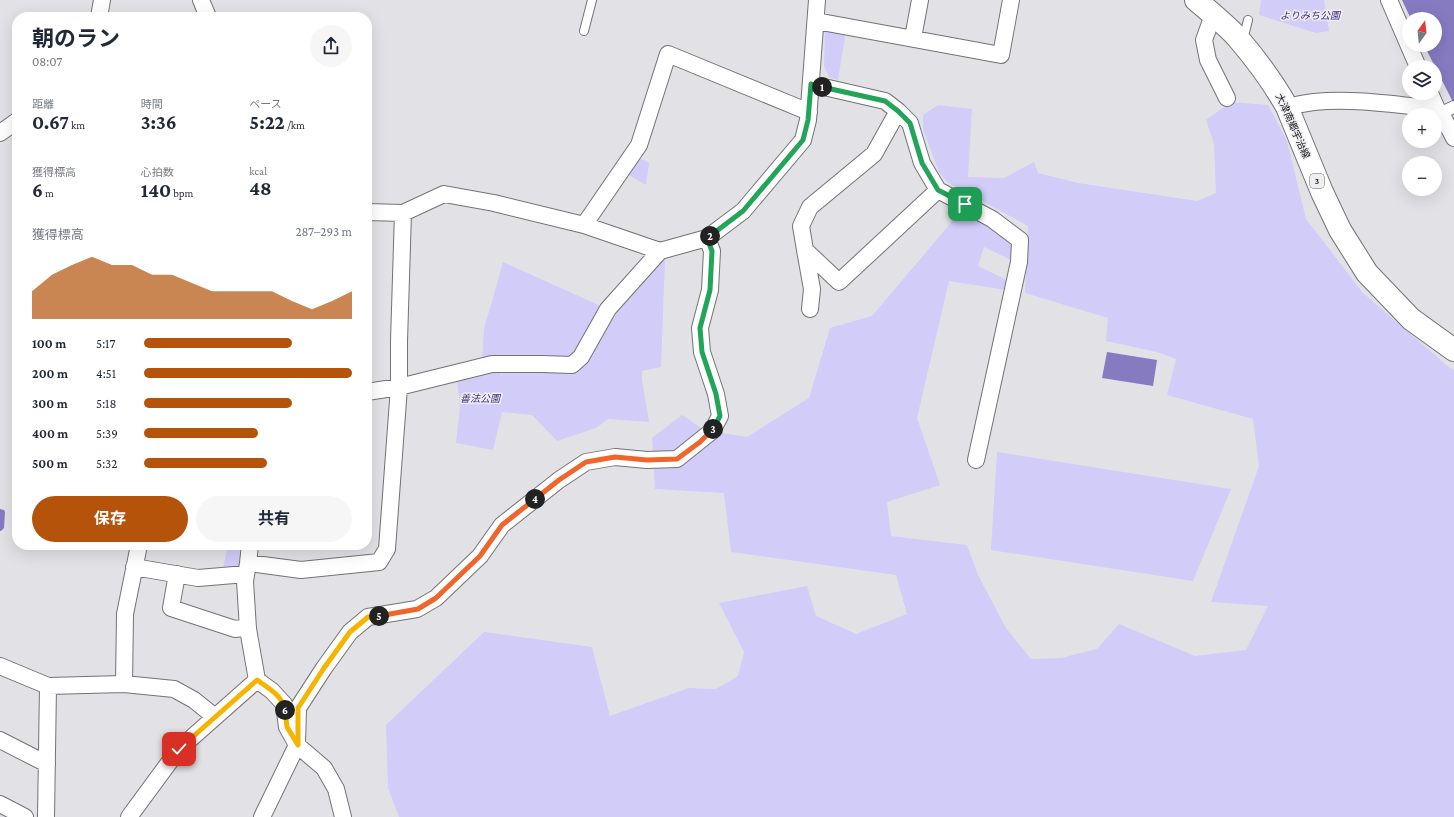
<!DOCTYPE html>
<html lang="ja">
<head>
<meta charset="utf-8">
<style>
	:root { --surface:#fff; --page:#f6f6f7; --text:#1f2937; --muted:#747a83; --accent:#b45309 }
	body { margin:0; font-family:"Crimson Pro","Noto Sans JP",serif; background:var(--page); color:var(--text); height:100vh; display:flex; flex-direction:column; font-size:15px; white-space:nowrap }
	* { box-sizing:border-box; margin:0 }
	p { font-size:13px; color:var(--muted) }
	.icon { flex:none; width:22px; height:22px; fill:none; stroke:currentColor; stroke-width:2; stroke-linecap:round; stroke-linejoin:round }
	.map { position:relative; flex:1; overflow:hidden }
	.sheet { position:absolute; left:12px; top:12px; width:360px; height:538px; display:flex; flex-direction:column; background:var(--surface); border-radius:16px; box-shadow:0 4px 16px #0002 }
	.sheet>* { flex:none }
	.needle { width:26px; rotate:15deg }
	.fabs { position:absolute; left:1402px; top:12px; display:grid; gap:8px }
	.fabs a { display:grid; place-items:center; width:40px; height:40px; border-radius:50%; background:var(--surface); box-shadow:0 4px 16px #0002; font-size:20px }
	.pin { position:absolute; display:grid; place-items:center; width:34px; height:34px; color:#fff; margin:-17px; border-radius:8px; box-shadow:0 2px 6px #0006 }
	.km { position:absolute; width:20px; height:20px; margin:-10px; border-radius:50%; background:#222; color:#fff; font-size:11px; line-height:20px; text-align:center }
	.round { display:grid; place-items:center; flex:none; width:42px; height:42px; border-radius:21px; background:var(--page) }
	.overview { display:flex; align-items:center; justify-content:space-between; height:68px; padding:0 20px }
	h1 { font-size:22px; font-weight:700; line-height:30px }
	.stats { display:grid; grid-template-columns:repeat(3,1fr); gap:6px; height:68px; padding:4px 20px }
	.stats div { display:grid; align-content:center }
	.stats b { font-size:20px; font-weight:700 }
	.stats small { font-size:11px; font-weight:400 }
	.stats p { font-size:11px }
	.chart { height:112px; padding:8px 20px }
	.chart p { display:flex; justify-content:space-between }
	.chart svg { width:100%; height:72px; margin-top:4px; fill:var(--accent); opacity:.7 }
	.primary-button { display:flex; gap:8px; margin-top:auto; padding:8px 20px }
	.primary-button a { flex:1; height:46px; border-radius:24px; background:var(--accent); color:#fff; font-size:16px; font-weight:700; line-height:46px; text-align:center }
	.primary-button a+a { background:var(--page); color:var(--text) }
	ul { padding:0 20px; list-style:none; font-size:13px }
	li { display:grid; grid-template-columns:64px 48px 1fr; align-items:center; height:30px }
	li i { height:10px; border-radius:5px; background:var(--accent) }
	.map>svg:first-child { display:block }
	.green { fill:#d1ccf8 }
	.water { fill:#867ac1 }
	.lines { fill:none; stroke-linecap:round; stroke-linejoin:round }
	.service-casing { stroke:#737276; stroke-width:10 }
	.pedestrian-casing { stroke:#737276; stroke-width:14 }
	.minor-casing { stroke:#737276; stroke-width:18 }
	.primary-casing { stroke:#737276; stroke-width:24 }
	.service { stroke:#fff; stroke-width:8 }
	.pedestrian { stroke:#fff; stroke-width:12 }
	.minor { stroke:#fff; stroke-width:16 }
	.primary { stroke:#fff; stroke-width:22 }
	.split-1-casing { stroke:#fff; stroke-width:8 }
	.split-2-casing { stroke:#fff; stroke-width:8 }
	.split-3-casing { stroke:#fff; stroke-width:8 }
	.split-4-casing { stroke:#fff; stroke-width:8 }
	.split-5-casing { stroke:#fff; stroke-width:8 }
	.split-6-casing { stroke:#fff; stroke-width:8 }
	.split-7-casing { stroke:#fff; stroke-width:8 }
	.split-1 { stroke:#22a559; stroke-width:5 }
	.split-2 { stroke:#22a559; stroke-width:5 }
	.split-3 { stroke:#22a559; stroke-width:5 }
	.split-4 { stroke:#f0652b; stroke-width:5 }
	.split-5 { stroke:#f0652b; stroke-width:5 }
	.split-6 { stroke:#f5b400; stroke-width:5 }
	.split-7 { stroke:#f5b400; stroke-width:5 }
	.labels { text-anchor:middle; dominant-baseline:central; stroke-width:3; stroke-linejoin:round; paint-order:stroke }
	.shield { fill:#efeff3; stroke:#575659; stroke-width:1 }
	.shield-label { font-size:9px; font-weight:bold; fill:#161517 }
	.park-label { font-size:10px; font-style:italic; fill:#432c81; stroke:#efeff3 }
	.street-label { font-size:10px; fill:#161517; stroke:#efeff3 }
</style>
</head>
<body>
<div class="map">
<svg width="1454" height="817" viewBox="0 0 1454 817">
	<rect width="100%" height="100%" fill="#e2e2e6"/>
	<path class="green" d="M1261,0H1324L1329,31L1316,33L1259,15Z
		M825,28L846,31L838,80L829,77L824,66Z
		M1231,102L1268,105L1287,141L1306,219L1363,293L1450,368L1454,370V817H399L388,788L386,725L484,632L592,647L610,716L689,688L716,689L738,676L744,652L719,603L807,586L816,616L856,634L907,614L896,575L731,552L724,493L655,489L652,438L682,415L704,430L747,437L809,398L830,328L872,316L955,218L970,214L1012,242L1013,261L984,247L978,266L1009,281L1006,290L949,281L917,418L940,485L887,502L891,536L967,545L978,575L1006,628L1031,659L1061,658L1097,649L1119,624L1195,656L1246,650L1268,606L1211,602L1259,466L1253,419L1167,395L1176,359L1157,352L1106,341L1108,318L1025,293L1028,226L947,182L939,172L923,129V115L938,105L972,109L968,177L1004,178L1034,162L1038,173L1078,183L1197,201L1216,193L1214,144L1206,120Z
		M638,157L649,163L646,185L625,173Z
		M665,258L661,367L642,371V380L649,422L608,419L596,428L557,441L532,415L502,412L493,450L456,443L460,407L457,379L501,372V381L502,368L569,369L612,312L656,262Z
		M503,262L603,307L575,357L482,361L484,328L493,298Z
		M997,452L1231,489L1193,581L991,550Z
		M228,546L247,551L243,568L222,572Z"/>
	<path class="water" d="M1402,0H1454V104L1424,45H1435V19H1411Z
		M1107,352L1157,360L1153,386L1102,378Z
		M0,509L4,510L5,512L4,528L1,531H0Z"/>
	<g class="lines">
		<defs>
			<path id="service" d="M584,31L592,0
				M1238,36L1245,32L1248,20"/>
			<path id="pedestrian" d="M1441,113L1454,107"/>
			<path id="minor" d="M201,0L208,17
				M1389,0L1418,67
				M1213,15L1204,40L1208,60L1227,98
				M99,17L102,0
				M816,21L1001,55L1011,0
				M913,38L920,0
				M811,84L885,101L898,111L910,123L922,163L938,190L992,219L1020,240L1019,262L976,460
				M1430,93L1437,109
				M1287,107C1296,105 1305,103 1314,102C1355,98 1397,105 1437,109L1441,113L1454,138
				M898,111L874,154L810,207L801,226L805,250L839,282L938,190
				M0,133L17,121
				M367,212L403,213L444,194L494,203L584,225L660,251
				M584,225L639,145L668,54L809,112
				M805,250L812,289L810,309
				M367,392L399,387L492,364H542L572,365L581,357L608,309L660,251L707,238L743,211L803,140L808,120L817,0
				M248,563L301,570L379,562L387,549L399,387V341L403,213
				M134,567L198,578L246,574
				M177,574L171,608L235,629L248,627
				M0,666L48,686L124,684L174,689L194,700L215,717
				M257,680L272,691L284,704L287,727L297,745L262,817
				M124,684L125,614L139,545
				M0,740L47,764
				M0,804L25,817
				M46,817L48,686
				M129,817L179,749L257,680L248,629L245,581L248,563L250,545
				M343,817L336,789L324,768L297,745L298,708L324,668L350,632L368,617L417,609L436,598L480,556L502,525L559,480L586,462L615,457L647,460L677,459L712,431L720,416L716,394L702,352L700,328L710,290L712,251L707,238"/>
			<path id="primary" d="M1196,0C1210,12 1225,24 1237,37C1256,59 1273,82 1287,107L1322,192L1340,230L1367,273L1411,319L1454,350"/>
		</defs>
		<use href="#service" class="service-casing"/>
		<use href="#pedestrian" class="pedestrian-casing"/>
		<use href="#minor" class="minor-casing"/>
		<use href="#primary" class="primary-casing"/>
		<use href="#service" class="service"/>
		<use href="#pedestrian" class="pedestrian"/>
		<use href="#minor" class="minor"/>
		<use href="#primary" class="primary"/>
	</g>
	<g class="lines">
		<defs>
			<path id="split-1" d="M822,87L885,101L898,111L910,123L922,163L938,190L965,204"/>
			<path id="split-2" d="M710,236L743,211L803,140L808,120L811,84L822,87"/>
			<path id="split-3" d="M710,236L707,238L712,251L710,290L700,328L702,352L716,394L720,416L713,429"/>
			<path id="split-4" d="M535,499L559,480L586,462L615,457L647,460L677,459L700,442L713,429"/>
			<path id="split-5" d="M379,616L418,609L436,598L480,556L502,525L535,499"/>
			<path id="split-6" d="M285,710L287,727L298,745V708L324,668L350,632L368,617L379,616"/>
			<path id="split-7" d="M179,749L257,680C267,687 283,696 285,710"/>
		</defs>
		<use href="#split-1" class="split-1-casing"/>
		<use href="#split-2" class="split-2-casing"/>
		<use href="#split-3" class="split-3-casing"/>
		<use href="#split-4" class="split-4-casing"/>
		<use href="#split-5" class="split-5-casing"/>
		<use href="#split-6" class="split-6-casing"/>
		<use href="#split-7" class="split-7-casing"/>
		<use href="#split-1" class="split-1"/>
		<use href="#split-2" class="split-2"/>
		<use href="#split-3" class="split-3"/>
		<use href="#split-4" class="split-4"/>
		<use href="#split-5" class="split-5"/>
		<use href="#split-6" class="split-6"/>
		<use href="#split-7" class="split-7"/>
	</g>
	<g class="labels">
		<rect class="shield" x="1310" y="174" width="14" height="14" rx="3"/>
		<g class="shield-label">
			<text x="1317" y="181">3</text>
		</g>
		<g class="park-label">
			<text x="1310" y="15">よりみち公園</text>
			<text x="480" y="398">善法公園</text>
		</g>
		<g class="street-label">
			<text transform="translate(1293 126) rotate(66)">大津南郷宇治線</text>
		</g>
	</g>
</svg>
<div class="fabs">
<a><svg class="needle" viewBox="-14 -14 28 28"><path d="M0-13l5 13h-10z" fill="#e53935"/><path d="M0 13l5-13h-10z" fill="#747a83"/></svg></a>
<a><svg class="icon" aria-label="layers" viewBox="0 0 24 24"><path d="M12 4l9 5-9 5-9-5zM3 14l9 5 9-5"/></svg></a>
<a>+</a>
<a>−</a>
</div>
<div class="pin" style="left:965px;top:204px;background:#1e9e55"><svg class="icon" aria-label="arrive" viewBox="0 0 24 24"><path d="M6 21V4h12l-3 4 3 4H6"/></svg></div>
<div class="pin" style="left:179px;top:749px;background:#d93025"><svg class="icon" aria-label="check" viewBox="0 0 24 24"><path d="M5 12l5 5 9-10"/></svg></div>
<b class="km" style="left:822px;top:87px">1</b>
<b class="km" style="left:710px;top:236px">2</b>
<b class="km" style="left:713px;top:429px">3</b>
<b class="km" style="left:535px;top:499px">4</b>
<b class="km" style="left:379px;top:616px">5</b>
<b class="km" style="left:285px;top:710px">6</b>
<section class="sheet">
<div class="overview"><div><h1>朝のラン</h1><p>08:07</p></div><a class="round"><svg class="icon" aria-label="share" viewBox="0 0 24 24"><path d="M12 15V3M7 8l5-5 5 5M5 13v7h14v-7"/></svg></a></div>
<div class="stats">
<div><p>距離</p><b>0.67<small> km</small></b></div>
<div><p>時間</p><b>3:36</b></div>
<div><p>ペース</p><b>5:22<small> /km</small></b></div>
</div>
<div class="stats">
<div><p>獲得標高</p><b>6<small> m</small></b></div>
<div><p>心拍数</p><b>140<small> bpm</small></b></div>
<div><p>kcal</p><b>48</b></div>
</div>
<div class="chart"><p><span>獲得標高</span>287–293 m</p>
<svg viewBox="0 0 160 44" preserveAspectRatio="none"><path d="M0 44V27L10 17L20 11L30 6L40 11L50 11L60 17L70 17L80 22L90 27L100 27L110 27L120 27L130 33L140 38L150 33L160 27V44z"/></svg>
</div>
<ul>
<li><b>100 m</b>5:17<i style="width:71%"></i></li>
<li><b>200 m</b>4:51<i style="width:100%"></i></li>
<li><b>300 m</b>5:18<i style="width:71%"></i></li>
<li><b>400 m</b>5:39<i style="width:55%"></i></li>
<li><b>500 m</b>5:32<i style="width:59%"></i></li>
</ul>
<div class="primary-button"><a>保存</a><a>共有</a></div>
</section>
</div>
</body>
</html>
